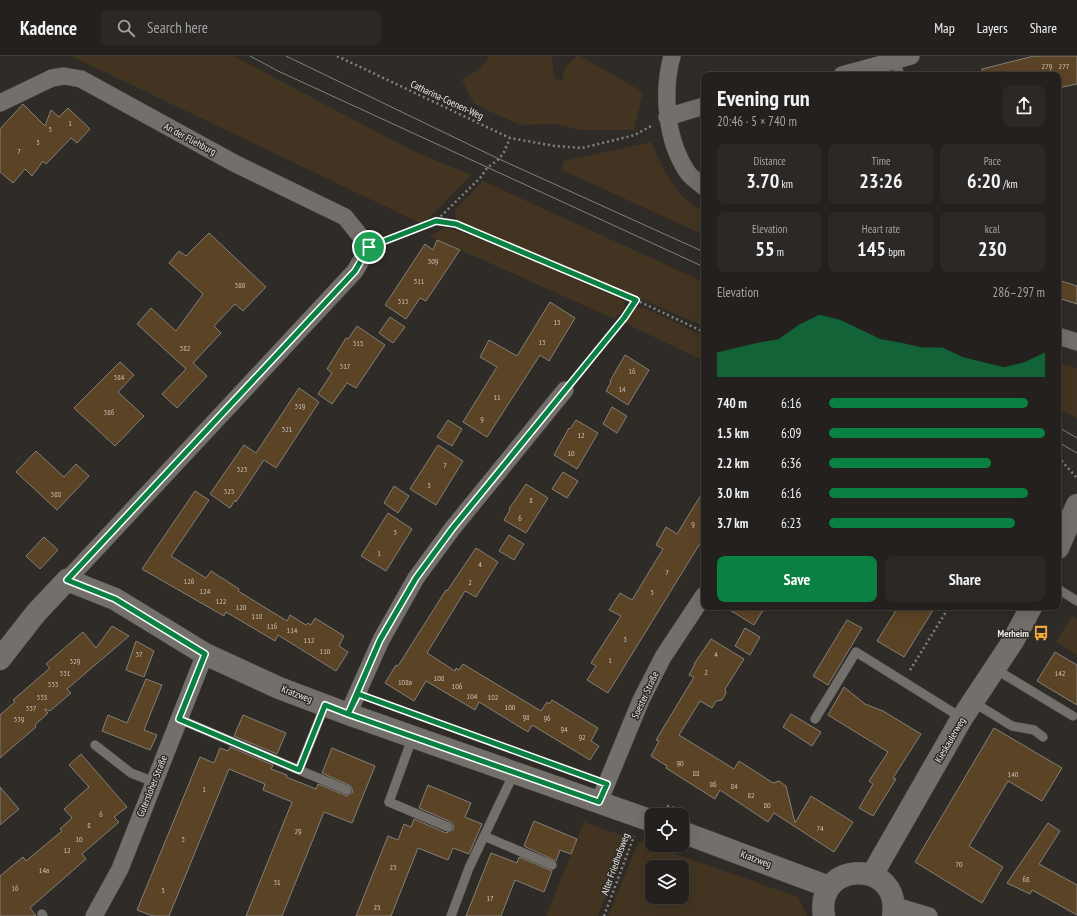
<!DOCTYPE html>
<html lang="en">
<head>
<meta charset="utf-8">
<style>
	:root { --surface:#23201d; --page:#2b2826; --text:#f1f3f6; --muted:#a3a3a4; --line:#403e3b; --accent:#0b8043 }
	body { margin:0; font-family:"PT Sans Narrow",sans-serif; background:var(--page); color:var(--text); height:100vh; display:flex; flex-direction:column; font-size:15px; white-space:nowrap }
	* { box-sizing:border-box; margin:0 }
	p { font-size:13px; color:var(--muted) }
	.icon { flex:none; width:22px; height:22px; fill:none; stroke:currentColor; stroke-width:2; stroke-linecap:round; stroke-linejoin:round }
	.map { position:relative; flex:1; overflow:hidden }
	.panel { position:absolute; left:701px; top:16px; width:360px; height:538px; display:flex; flex-direction:column; background:var(--surface); border-radius:8px; box-shadow:0 4px 16px #0002,0 0 0 1px var(--line) }
	.panel>* { flex:none }
	.tools { position:absolute; left:645px; top:752px; display:grid; gap:8px }
	.tools a { display:grid; place-items:center; width:44px; height:44px; border-radius:8px; background:var(--surface); box-shadow:0 4px 16px #0002,0 0 0 1px var(--line); font-size:20px }
	.pin { position:absolute; display:grid; place-items:center; width:34px; height:34px; color:#fff; margin:-17px; border:2px solid #fff; border-radius:50%; box-shadow:0 1px 4px #0007 }
	.round { display:grid; place-items:center; flex:none; width:42px; height:42px; border-radius:8px; background:var(--page) }
	.overview { display:flex; align-items:center; justify-content:space-between; height:68px; padding:0 16px }
	h1 { font-size:22px; font-weight:600; line-height:30px }
	.metrics { display:grid; grid-template-columns:repeat(3,1fr); gap:6px; height:68px; padding:4px 16px }
	.metrics div { display:grid; align-content:center; border-radius:8px; background:var(--page); text-align:center }
	.metrics b { font-size:20px; font-weight:600 }
	.metrics small { font-size:11px; font-weight:400 }
	.metrics p { font-size:11px }
	.chart { height:112px; padding:8px 16px }
	.chart p { display:flex; justify-content:space-between }
	.chart svg { width:100%; height:72px; margin-top:4px; fill:var(--accent); opacity:.7 }
	.cta { display:flex; gap:8px; margin-top:auto; padding:8px 16px }
	.cta a { flex:1; height:46px; border-radius:8px; background:var(--accent); color:#fff; font-size:16px; font-weight:600; line-height:46px; text-align:center }
	.cta a+a { background:var(--page); color:var(--text) }
	ul { padding:0 16px; list-style:none; font-size:13px }
	li { display:grid; grid-template-columns:64px 48px 1fr; align-items:center; height:30px }
	li i { height:10px; border-radius:5px; background:var(--accent) }
	header { display:flex; align-items:center; gap:24px; box-sizing:border-box; height:56px; padding:0 20px; background:var(--surface); border-bottom:1px solid var(--line) }
	header strong { font-size:19px }
	nav { display:flex; gap:22px; margin-inline-start:auto; font-size:14px }
	.search { width:280px; height:36px; background:var(--page); display:flex; align-items:center; gap:10px; box-sizing:border-box; padding:0 14px; border-radius:8px; color:var(--muted); font-size:15px }
	.map>svg:first-child { display:block }
	.green { fill:#423421; fill-rule:evenodd }
	.building { fill:#5b4325; stroke:#847f7a }
	.lines { fill:none; stroke-linecap:round; stroke-linejoin:round }
	.lane-casing { stroke:#4a4743; stroke-width:10 }
	.street-casing { stroke:#4a4743; stroke-width:18 }
	.secondary-casing { stroke:#4a4743; stroke-width:23 }
	.path { stroke:#85827f; stroke-width:2.5; stroke-dasharray:2 3; stroke-linecap:butt }
	.lane { stroke:#736f6a; stroke-width:9 }
	.street { stroke:#736f6a; stroke-width:17 }
	.secondary { stroke:#736f6a; stroke-width:22 }
	.tram { stroke:#84817e; stroke-width:1 }
	.route-casing { stroke:#fff; stroke-width:8 }
	.route { stroke:#0b8043; stroke-width:5 }
	.labels { text-anchor:middle; dominant-baseline:central; stroke-width:3; stroke-linejoin:round; paint-order:stroke }
	.number-label { font-size:8px; fill:#c7c0b6 }
	.street-label { font-size:10px; fill:#ebe9e6; stroke:#2f2b27 }
	.poi-label { font-size:10px; font-weight:bold; fill:#ebe9e6; stroke:#2f2b27; text-anchor:end }
</style>
</head>
<body>
<header>
<strong>Kadence</strong>
<div class="search"><svg class="icon" aria-label="search" viewBox="0 0 24 24"><circle cx="10" cy="10" r="6"/><path d="M15 15l6 6"/></svg>Search here</div>
<nav><a>Map</a><a>Layers</a><a>Share</a></nav>
</header>
<div class="map">
<svg width="1077" height="860" viewBox="0 0 1077 860">
	<rect width="100%" height="100%" fill="#2f2b27"/>
	<path class="green" d="M71,0H234L409,93L471,119L427,164L420,167Z
		M490,0H552L554,22L562,25L565,11L577,0H580L643,36L634,74H580L556,68L520,69L474,48L462,24L478,14Z
		M651,86L665,116L682,140L704,157V179L562,114L564,105Z
		M483,125L704,226V270L456,164L455,154Z
		M444,172L455,174L519,199L625,245L624,252L615,263L429,180Z
		M637,251L644,252L704,280V305L625,267Z
		M1058,306L1077,312V362L1058,352Z
		M1072,560L1077,563V599L1056,586Z
		M584,766L629,782L598,860H546Z
		M639,785L798,841L807,860H608ZM652,811H682V841H652Z"/>
	<path class="building" d="M1034,0H1077V28L1058,32V19H982V13Z
		M23,48L45,70L51,54L59,61L68,52L90,73L77,87L71,82L46,108L43,105L32,120L25,113L13,127L0,116V73Z
		M209,177L266,231L243,255L235,248L214,270L221,277L193,307L207,320L177,352L162,338L186,313L137,268L151,252L176,275L203,238L169,207L179,195L186,200Z
		M437,184L460,194L426,245L420,242L406,263L385,249L425,188L433,194Z
		M1058,224L1077,230V248L1058,242Z
		M550,246L575,262L549,305L540,299L487,381L463,366L497,311L480,301L489,284L517,300Z
		M390,261L405,271L393,287L379,277Z
		M357,270L385,289L356,332L347,327L332,348L318,338L332,317L327,313L346,282L348,283Z
		M625,299L649,314L628,349L606,335L611,326L610,325Z
		M120,306L134,319L118,336L144,360L115,390L74,352Z
		M299,332L319,346L276,412L264,404L236,446L235,444L230,452L210,438L244,389L256,397Z
		M612,351L627,360L617,377L603,368Z
		M448,364L462,373L452,390L437,381Z
		M576,364L598,377L577,413L554,399L569,372L570,373Z
		M438,389L463,405L436,449L410,433Z
		M36,395L64,421L76,408L89,420L57,454L16,416Z
		M563,416L578,425L567,442L552,433Z
		M526,428L548,442L526,477L504,464L510,454L509,453Z
		M394,430L409,440L398,457L384,447Z
		M704,434V481L608,637L587,624L596,610L591,607L621,560L609,554L620,537L632,544L663,493L656,489L666,471L677,478Z
		M195,435L209,444L171,500L206,522L211,515L239,533L238,535L287,565L290,559L306,569L308,567L311,569L315,562L344,580L339,590L348,596L336,615L278,579L275,585L226,556L224,560L142,513Z
		M388,457L412,473L386,515L361,500Z
		M509,479L524,488L514,504L499,495Z
		M44,481L58,494L40,513L26,500Z
		M476,492L498,506L476,541L465,535L427,597L455,615L456,612L459,614L463,608L541,655L547,646L549,648L552,644L598,672L591,685L599,690L590,704L532,669L528,676L479,646L475,654L426,625L414,645L385,627L396,609L398,610L446,534L447,535Z
		M725,551H765L754,569Z
		M898,551H935L904,601L877,585Z
		M847,564L862,572L828,629L813,620Z
		M112,570L129,580L67,633L71,637L50,655L44,653L48,657L35,669L36,671L0,702V659L15,646L13,644L50,612L46,608L83,576L96,592Z
		M745,572L760,581L750,599L735,590Z
		M711,583L744,603L725,633L726,637L722,644L716,645L712,652L700,645L679,679L734,713L739,705L773,727L779,725L786,730L795,767L811,740L853,766L834,796L774,757L768,766L720,734L715,743L666,712L667,710L651,700L659,685L656,684L694,621L689,619L695,608H694Z
		M136,585L154,595L144,621L126,614Z
		M1055,596L1077,609V649L1037,625Z
		M146,623L162,629L144,674L157,679L150,694L102,675L108,659L127,667Z
		M844,631L865,648L883,655L921,678L893,722L896,723L873,760L859,752L873,728L869,725L888,696L828,659Z
		M791,658L821,676L812,690L783,671Z
		M243,659L286,677L277,698L234,680Z
		M994,672L1062,712L1042,745L1008,725L969,790L1003,811L982,847L915,806Z
		M230,691L273,709L271,713L287,719L286,721L316,733L318,728L347,740L353,736L351,730L322,717L332,692L375,710L352,767L324,756L282,860H246L292,746L263,734L265,728L229,713L169,860H153L137,854L200,701L214,707L220,692L228,695Z
		M81,698L127,751L114,761L119,766L82,798L86,803L30,852L36,860H0V820L23,801L26,805L62,775L60,773L72,762L64,753L89,731L69,709Z
		M428,729L471,747L465,761L482,768L469,798L453,792L448,804L418,792L391,860H356L388,780L398,784L404,768L411,771L414,763L446,777L453,774L454,770L451,766L419,752Z
		M0,731L19,753L0,769Z
		M534,765L577,783L571,798L560,794L556,805L524,790Z
		M1048,767L1060,775L1039,808L1077,829V859L1032,834L1030,838L1007,827Z
		M491,797L517,807L519,801L552,815L544,836L515,824L501,860H466Z"/>
	<g class="lines">
		<defs>
			<path id="lane" d="M895,4L900,19
				M1058,533L1077,545
				M995,613L1073,660
				M973,646L1012,670L1034,674L1043,681
				M325,649L299,714L347,734
				M179,663L299,714
				M815,663L856,596L962,662
				M413,680L389,746L448,771
				M95,689L131,717L154,726
				M484,780L552,809
				M42,858L43,860
				M451,860L469,812L514,717"/>
			<path id="street" d="M672,0C662,37 666,85 688,117C692,122 699,127 704,131
				M842,19L911,0
				M0,47L52,22L64,20L81,23L234,107L345,161L369,191L355,215L67,524
				M667,61L704,50
				M1058,280L1077,286
				M348,658L381,584L416,522L452,473L565,334
				M599,746L641,644L663,601L704,539
				M895,850L929,860
				M94,860L120,813L205,598"/>
			<path id="secondary" d="M1058,492L1077,449
				M0,603L36,557L67,524L115,543L205,598L279,632L348,658L652,765
				M682,776L829,831
				M872,819L962,662L1013,585L1031,551
				M824,860C814,804 902,802 893,860"/>
		</defs>
		<use href="#lane" class="lane-casing"/>
		<use href="#street" class="street-casing"/>
		<use href="#secondary" class="secondary-casing"/>
		<path class="path" d="M337,0L510,82L555,90L582,92L635,79L651,70
			M436,165L456,168L636,244L704,276
			M386,184L436,165L480,122L487,112L499,103L504,96L510,82
			M576,321L636,244
			M1058,401L1077,422
			M1055,552V551
			M910,614L949,551
			M667,750L680,754
			M604,860L634,780"/>
		<use href="#lane" class="lane"/>
		<use href="#street" class="street"/>
		<use href="#secondary" class="secondary"/>
		<path class="tram" d="M250,0L278,15L704,211
			M286,0L499,103L704,196
			M1058,371L1077,382
			M1058,386L1077,397"/>
	</g>
	<g class="lines">
		<defs>
			<path id="route" d="M369,191L355,215L67,524L115,543L205,598L179,663L299,714L325,649L348,658L358,638L607,728L599,746L348,658L380,584L416,522L452,473L624,262L636,244L456,168L436,165L369,191"/>
		</defs>
		<use href="#route" class="route-casing"/>
		<use href="#route" class="route"/>
	</g>
	<defs>
		<symbol id="bus-bare" viewBox="-9 -9 18 18"><path d="M-5-6H5V4H4V6H2V4H-2V6H-4V4H-5ZM-3.5-4V0h7V-4ZM-3.5 1.2v1.5H-2V1.2ZM2 1.2v1.5H3.5V1.2Z" fill="#efa73e" stroke="#2f2b27" stroke-width="2.5" paint-order="stroke"/></symbol>
	</defs>
	<g fill-rule="evenodd">
		<use href="#bus-bare" x="1030" y="566" width="22" height="22"/>
	</g>
	<g class="labels">
		<g class="number-label">
			<text x="1047" y="10">279</text>
			<text x="1064" y="10">277</text>
			<text x="70" y="67">1</text>
			<text x="50" y="73">3</text>
			<text x="38" y="86">5</text>
			<text x="19" y="95">7</text>
			<text x="433" y="205">309</text>
			<text x="419" y="225">311</text>
			<text x="240" y="229">380</text>
			<text x="403" y="245">313</text>
			<text x="557" y="266">15</text>
			<text x="542" y="286">13</text>
			<text x="358" y="287">315</text>
			<text x="185" y="292">382</text>
			<text x="345" y="310">317</text>
			<text x="632" y="315">16</text>
			<text x="119" y="321">384</text>
			<text x="622" y="333">14</text>
			<text x="497" y="341">11</text>
			<text x="300" y="350">319</text>
			<text x="109" y="356">386</text>
			<text x="482" y="363">9</text>
			<text x="287" y="373">321</text>
			<text x="581" y="379">12</text>
			<text x="571" y="397">10</text>
			<text x="445" y="409">7</text>
			<text x="242" y="413">323</text>
			<text x="429" y="429">5</text>
			<text x="229" y="435">325</text>
			<text x="56" y="438">388</text>
			<text x="531" y="444">8</text>
			<text x="520" y="462">6</text>
			<text x="693" y="468">9</text>
			<text x="395" y="476">3</text>
			<text x="379" y="497">1</text>
			<text x="480" y="508">4</text>
			<text x="667" y="516">7</text>
			<text x="189" y="525">126</text>
			<text x="470" y="526">2</text>
			<text x="205" y="535">124</text>
			<text x="652" y="536">5</text>
			<text x="221" y="545">122</text>
			<text x="241" y="551">120</text>
			<text x="257" y="560">118</text>
			<text x="272" y="570">116</text>
			<text x="292" y="574">114</text>
			<text x="625" y="583">3</text>
			<text x="309" y="584">112</text>
			<text x="325" y="595">110</text>
			<text x="139" y="598">37</text>
			<text x="716" y="598">4</text>
			<text x="610" y="604">1</text>
			<text x="75" y="605">329</text>
			<text x="706" y="616">2</text>
			<text x="65" y="617">331</text>
			<text x="1060" y="617">142</text>
			<text x="439" y="622">108</text>
			<text x="405" y="626">108a</text>
			<text x="53" y="628">333</text>
			<text x="457" y="630">106</text>
			<text x="472" y="640">104</text>
			<text x="42" y="641">335</text>
			<text x="493" y="641">102</text>
			<text x="510" y="651">100</text>
			<text x="31" y="652">337</text>
			<text x="526" y="661">98</text>
			<text x="547" y="662">96</text>
			<text x="19" y="663">339</text>
			<text x="564" y="673">94</text>
			<text x="582" y="681">92</text>
			<text x="680" y="707">90</text>
			<text x="696" y="717">88</text>
			<text x="1013" y="718">140</text>
			<text x="713" y="728">86</text>
			<text x="734" y="730">84</text>
			<text x="204" y="733">1</text>
			<text x="751" y="739">82</text>
			<text x="767" y="749">80</text>
			<text x="101" y="758">6</text>
			<text x="89" y="769">8</text>
			<text x="820" y="772">74</text>
			<text x="298" y="775">29</text>
			<text x="79" y="783">10</text>
			<text x="183" y="783">3</text>
			<text x="67" y="794">12</text>
			<text x="959" y="808">70</text>
			<text x="393" y="811">23</text>
			<text x="44" y="814">14a</text>
			<text x="1026" y="823">68</text>
			<text x="277" y="826">31</text>
			<text x="15" y="832">16</text>
			<text x="163" y="834">5</text>
			<text x="490" y="842">17</text>
			<text x="377" y="851">25</text>
		</g>
		<g class="street-label">
			<text transform="translate(447 44) rotate(25)">Catharina-Coenen-Weg</text>
			<text transform="translate(190 83) rotate(28)">An der Fliehburg</text>
			<text transform="translate(297 638) rotate(21)">Kratzweg</text>
			<text transform="translate(645 639) rotate(-65)">Soester Straße</text>
			<text transform="translate(950 684) rotate(-60)">Kieskaulerweg</text>
			<text transform="translate(152 730) rotate(-68)">Gütersloher Straße</text>
			<text transform="translate(756 803) rotate(20)">Kratzweg</text>
			<text transform="translate(615 808) rotate(-70)">Alter Friedhofsweg</text>
		</g>
		<g class="poi-label">
			<text x="1029" y="577">Merheim</text>
		</g>
	</g>
</svg>
<div class="tools">
<a><svg class="icon" aria-label="locate" viewBox="0 0 24 24"><circle cx="12" cy="12" r="6"/><path d="M12 2v4M12 18v4M2 12h4M18 12h4"/></svg></a>
<a><svg class="icon" aria-label="layers" viewBox="0 0 24 24"><path d="M12 4l9 5-9 5-9-5zM3 14l9 5 9-5"/></svg></a>
</div>
<div class="pin" style="left:369px;top:191px;background:#1e9e55"><svg class="icon" aria-label="arrive" viewBox="0 0 24 24"><path d="M6 21V4h12l-3 4 3 4H6"/></svg></div>
<section class="panel">
<div class="overview"><div><h1>Evening run</h1><p>20:46 · 5 × 740 m</p></div><a class="round"><svg class="icon" aria-label="share" viewBox="0 0 24 24"><path d="M12 15V3M7 8l5-5 5 5M5 13v7h14v-7"/></svg></a></div>
<div class="metrics">
<div><p>Distance</p><b>3.70<small> km</small></b></div>
<div><p>Time</p><b>23:26</b></div>
<div><p>Pace</p><b>6:20<small> /km</small></b></div>
</div>
<div class="metrics">
<div><p>Elevation</p><b>55<small> m</small></b></div>
<div><p>Heart rate</p><b>145<small> bpm</small></b></div>
<div><p>kcal</p><b>230</b></div>
</div>
<div class="chart"><p><span>Elevation</span>286–297 m</p>
<svg viewBox="0 0 160 44" preserveAspectRatio="none"><path d="M0 44V29L10 26L20 23L30 21L40 12L50 6L60 9L70 15L80 21L90 23L100 26L110 26L120 32L130 35L140 38L150 35L160 29V44z"/></svg>
</div>
<ul>
<li><b>740 m</b>6:16<i style="width:92%"></i></li>
<li><b>1.5 km</b>6:09<i style="width:100%"></i></li>
<li><b>2.2 km</b>6:36<i style="width:75%"></i></li>
<li><b>3.0 km</b>6:16<i style="width:92%"></i></li>
<li><b>3.7 km</b>6:23<i style="width:86%"></i></li>
</ul>
<div class="cta"><a>Save</a><a>Share</a></div>
</section>
</div>
</body>
</html>
